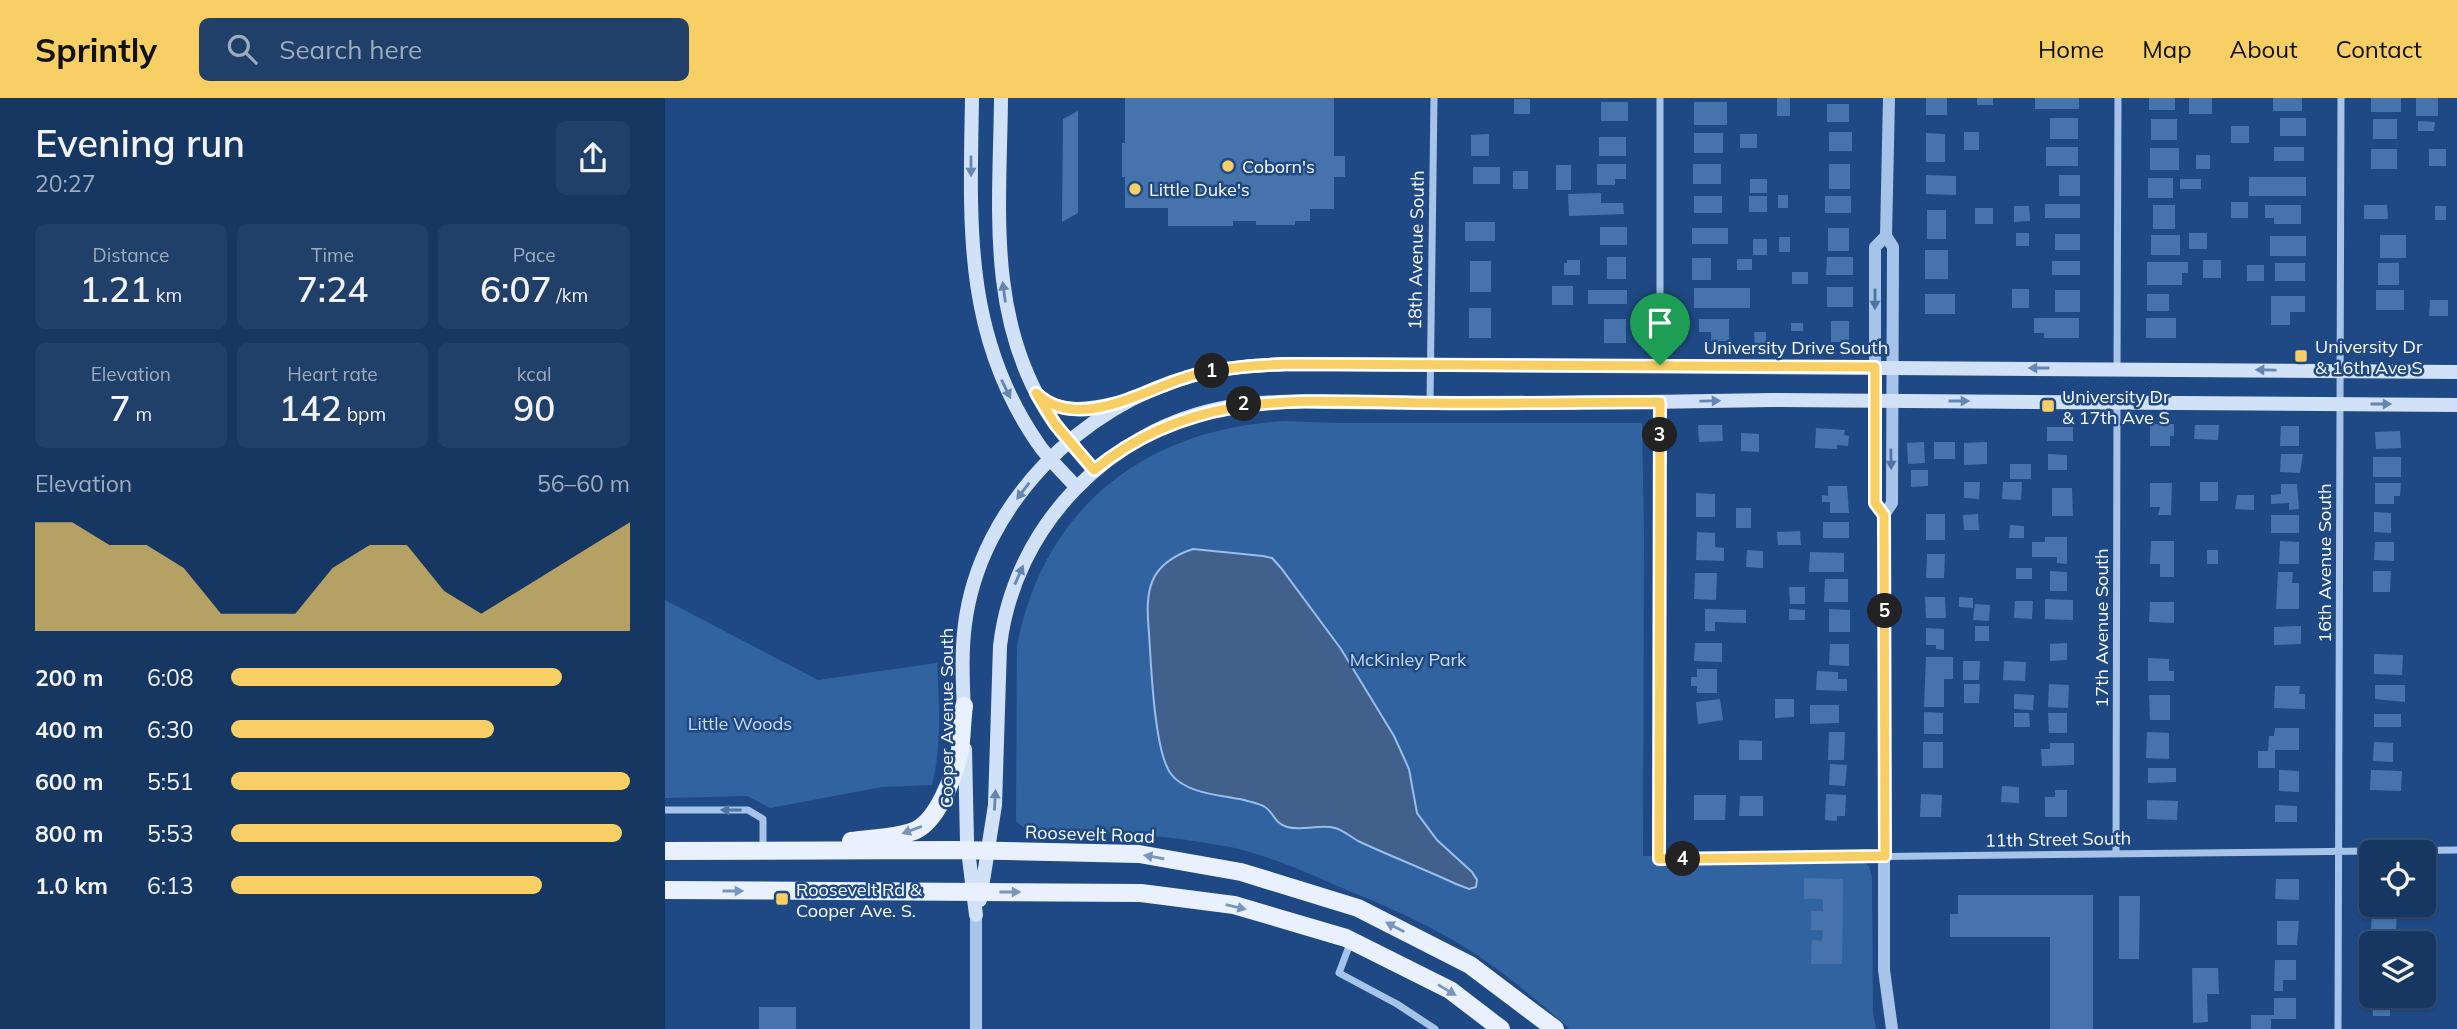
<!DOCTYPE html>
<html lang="en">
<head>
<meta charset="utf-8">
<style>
	:root { --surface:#173763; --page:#203f69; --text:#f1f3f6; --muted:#9eacbe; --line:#365178; --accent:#f8cf65 }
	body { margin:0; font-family:Mulish,sans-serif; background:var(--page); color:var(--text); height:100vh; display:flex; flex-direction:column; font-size:26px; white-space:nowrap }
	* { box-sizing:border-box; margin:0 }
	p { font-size:23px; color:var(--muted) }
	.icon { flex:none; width:38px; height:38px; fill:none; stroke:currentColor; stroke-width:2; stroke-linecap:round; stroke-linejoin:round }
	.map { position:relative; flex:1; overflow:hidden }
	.side { display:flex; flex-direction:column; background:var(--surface); width:665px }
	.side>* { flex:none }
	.tools { position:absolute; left:1694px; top:742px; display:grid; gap:14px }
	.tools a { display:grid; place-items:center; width:77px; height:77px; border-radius:10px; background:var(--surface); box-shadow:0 2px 5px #0004,0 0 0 2px var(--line); font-size:35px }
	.pin { position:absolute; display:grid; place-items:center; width:60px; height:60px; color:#fff; margin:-72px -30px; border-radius:50% 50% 50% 0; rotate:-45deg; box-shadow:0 0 7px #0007 }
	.pin .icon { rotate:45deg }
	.km { position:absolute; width:35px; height:35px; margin:-18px; border-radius:50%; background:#222; color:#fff; font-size:19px; line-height:35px; text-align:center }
	.round { display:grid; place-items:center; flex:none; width:74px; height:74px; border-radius:10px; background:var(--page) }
	.overview { display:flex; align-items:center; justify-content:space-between; height:119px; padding:0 35px }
	h1 { font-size:38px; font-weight:600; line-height:52px }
	.metrics { display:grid; grid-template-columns:repeat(3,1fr); gap:10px; height:119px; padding:7px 35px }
	.metrics div { display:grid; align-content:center; border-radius:10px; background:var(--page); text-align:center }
	.metrics b { font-size:35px; font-weight:600 }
	.metrics small { font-size:19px; font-weight:400 }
	.metrics p { font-size:19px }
	.chart { height:196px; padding:14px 35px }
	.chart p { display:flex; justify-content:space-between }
	.chart svg { width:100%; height:126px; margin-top:7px; fill:var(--accent); opacity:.7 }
	ul { padding:0 35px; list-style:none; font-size:23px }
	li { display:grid; grid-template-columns:112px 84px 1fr; align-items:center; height:52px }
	li i { height:18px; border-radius:9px; background:var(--accent) }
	header { display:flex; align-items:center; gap:42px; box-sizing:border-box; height:98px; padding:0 35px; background:var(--accent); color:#111 }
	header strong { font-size:33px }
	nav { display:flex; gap:38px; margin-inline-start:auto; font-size:24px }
	.search { width:490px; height:63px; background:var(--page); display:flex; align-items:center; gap:18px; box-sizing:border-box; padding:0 24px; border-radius:10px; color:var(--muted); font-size:26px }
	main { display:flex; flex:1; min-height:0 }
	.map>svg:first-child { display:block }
	.green { fill:#3263a1 }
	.water { fill:#41608b; stroke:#99beeb; stroke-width:2 }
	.building { fill:#4773ac }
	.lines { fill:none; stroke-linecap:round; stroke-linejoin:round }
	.minor { stroke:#a6c3e9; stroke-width:7 }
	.tertiary { stroke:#a6c3e9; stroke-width:12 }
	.secondary { stroke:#d1e1f7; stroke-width:14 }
	.primary { stroke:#e9f1fe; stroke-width:18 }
	.oneway { fill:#6686b2 }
	.oneway2 { fill:#4e74a7 }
	.oneway3 { fill:#7a95bb }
	.route-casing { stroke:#fff; stroke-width:14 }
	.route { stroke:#f8cf65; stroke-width:9 }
	.poi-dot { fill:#f8cf65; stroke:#1f4984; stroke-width:2.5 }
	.labels { text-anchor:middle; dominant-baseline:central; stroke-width:5; stroke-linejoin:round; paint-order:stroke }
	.poi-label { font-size:18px; fill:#fff; stroke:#1f4984; text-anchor:start }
	.street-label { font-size:18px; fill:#fff; stroke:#1f4984 }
	.park-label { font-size:18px; fill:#cadef7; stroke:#1f4984 }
</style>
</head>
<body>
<header>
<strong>Sprintly</strong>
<div class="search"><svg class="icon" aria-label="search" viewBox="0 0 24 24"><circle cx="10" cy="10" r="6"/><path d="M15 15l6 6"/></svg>Search here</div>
<nav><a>Home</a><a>Map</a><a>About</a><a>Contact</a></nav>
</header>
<main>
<section class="side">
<div class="overview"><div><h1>Evening run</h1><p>20:27</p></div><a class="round"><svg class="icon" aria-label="share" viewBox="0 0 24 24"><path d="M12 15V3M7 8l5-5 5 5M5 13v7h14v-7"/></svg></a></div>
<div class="metrics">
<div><p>Distance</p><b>1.21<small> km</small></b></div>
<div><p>Time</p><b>7:24</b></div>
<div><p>Pace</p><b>6:07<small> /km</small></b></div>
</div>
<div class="metrics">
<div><p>Elevation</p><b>7<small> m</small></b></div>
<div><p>Heart rate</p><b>142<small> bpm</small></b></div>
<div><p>kcal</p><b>90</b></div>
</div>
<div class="chart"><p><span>Elevation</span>56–60 m</p>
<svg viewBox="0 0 160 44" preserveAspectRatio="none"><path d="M0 44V6L10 6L20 14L30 14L40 22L50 38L60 38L70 38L80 22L90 14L100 14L110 30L120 38L130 30L140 22L150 14L160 6V44z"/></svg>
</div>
<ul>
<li><b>200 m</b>6:08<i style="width:83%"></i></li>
<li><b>400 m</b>6:30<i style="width:66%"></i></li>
<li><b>600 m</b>5:51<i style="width:100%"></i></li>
<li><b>800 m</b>5:53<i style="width:98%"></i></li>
<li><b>1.0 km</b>6:13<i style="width:78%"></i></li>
</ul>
</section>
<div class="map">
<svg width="1792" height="931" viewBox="0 0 1792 931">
	<rect width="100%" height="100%" fill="#1f4984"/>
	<path class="green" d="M621,323L670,325H977L979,438L978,758L1198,764L1204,768L1207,779L1208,915L1211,931H905C865,896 824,861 777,836C743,817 706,802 670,787C640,773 598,756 565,749C510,739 456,733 401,733C383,733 364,737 351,723L352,548C379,408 482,330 621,323Z
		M0,502L153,582L272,565C274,606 277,647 267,687L217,689L105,710L82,698L0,700Z"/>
	<path class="water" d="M528,451L598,458L607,460L616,470L676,551L729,638L744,671L752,715L772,742L807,774L812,782L811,789L804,791L791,786C759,771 725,758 693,743C686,739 678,732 670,730C655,726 638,733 622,729C610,726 609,715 600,709C594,705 585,704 579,702C557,697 521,696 506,676C489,654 486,565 484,535C480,492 483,466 528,451Z"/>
	<path class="building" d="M460,0H669V58H680V79H669V111H645V123H630V127H591V123H568V128H503V110H460V79H457V45H460Z
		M1112,0H1125V18H1112Z
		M1261,0H1282V17H1261Z
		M1312,0H1328V7H1312Z
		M1370,0H1414V11H1370Z
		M1484,0H1510V12H1484Z
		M1524,0H1547V16H1524Z
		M1608,0H1637V13H1608Z
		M1706,0H1736V14H1706Z
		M1751,0H1773V18H1751Z
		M849,1H865V16H849Z
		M936,4H963V23H936Z
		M1029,4H1062V27H1029Z
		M1162,6H1184V24H1162Z
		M413,13V115L397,124L398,21Z
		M1385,20H1413V41H1385Z
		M1615,20H1641V38H1615Z
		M1486,21H1512V42H1486Z
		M1708,21H1732V41H1708Z
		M1753,23L1770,24L1769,33H1753Z
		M1566,28H1584V45H1566Z
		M1164,34H1187V53H1164Z
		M1299,34H1314V52H1299Z
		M1029,35H1058V55H1029Z
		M1261,35L1280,36V64H1261Z
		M824,36V58H806V37Z
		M1075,36H1092V50H1075Z
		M934,39H961V58H934Z
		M1381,49H1413V68H1381Z
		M1609,49H1639V63H1609Z
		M1485,50H1514V72H1485Z
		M1706,51H1732V71H1706Z
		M1764,51H1781V68H1764Z
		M1531,57H1545V71H1531Z
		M932,66H961V81H950V87H932Z
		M1028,66H1056V86H1028Z
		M1164,66H1185V91H1164Z
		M891,67H906V92H891Z
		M808,69H835V86H808Z
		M848,73H863V91H848Z
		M1261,77L1291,78V97L1261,96Z
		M1394,77H1415V98H1394Z
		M1584,79H1641V98H1584Z
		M1483,80H1508V100H1483Z
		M1085,81H1102V95H1085Z
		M1515,81H1536V91H1515Z
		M936,95V105H958L959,116L904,118L903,96Z
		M1113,97H1123V110H1113Z
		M1029,98H1057V115H1029Z
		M1084,98H1102V114H1084Z
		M1160,98H1186V115H1160Z
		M1566,104H1583V120H1566Z
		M1380,106H1415V120H1380Z
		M1488,107H1510V131H1488Z
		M1600,107H1636V126H1609V120H1600Z
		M1699,107H1722L1723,121H1699Z
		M1349,108H1364L1365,123L1349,124Z
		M1770,108H1781V122H1770Z
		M1310,110H1328V126H1310Z
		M1262,112H1281V141H1262Z
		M800,124H830V143H800Z
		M935,129H962V147H935Z
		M1027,130H1063V146H1027Z
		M1163,130H1184V153H1163Z
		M1351,135H1364V148H1351Z
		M1524,135H1542V151H1524Z
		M1390,136H1415V152H1390Z
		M1486,137H1515V157H1486Z
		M1715,137H1741V160H1715Z
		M1605,138H1641V158H1605Z
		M1114,139H1125V154H1114Z
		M1088,141H1102V157H1088Z
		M1260,152H1283V181H1260Z
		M942,159H961V181H942Z
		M1162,159H1188V177H1161Z
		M1027,160H1046V182H1027Z
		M1072,161H1087V172H1072Z
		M902,162H915V177H899V165H902Z
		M1538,162H1556V180H1538Z
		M805,163H826V194H805Z
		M1387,163H1415V177H1387Z
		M1482,164H1523V175H1517V187H1482Z
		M1610,165H1640V183H1610Z
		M1713,165H1734V187H1713Z
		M1582,167H1599V183H1582Z
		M1127,174H1143V186H1127Z
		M887,188H908V207H887Z
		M1162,189H1188V209H1162Z
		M1029,190H1085V210H1029Z
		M1347,191H1364V210H1347Z
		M923,192H962V206H923Z
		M1390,192H1415V214H1390Z
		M1711,192H1739V212H1711Z
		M1260,196H1290V216H1260Z
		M1482,196H1504V213H1482Z
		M1606,198H1640V214H1625V227H1606Z
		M1765,202H1783V218H1764Z
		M804,210H826V240H804Z
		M1369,220H1414V240H1379V235H1369Z
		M1481,220H1511V240H1481Z
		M939,221H961V245H939Z
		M1034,221H1064V243H1046V234H1034Z
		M1166,223H1184V244H1166Z
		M1126,225H1138V233H1126Z
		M1089,234H1101V247H1090Z
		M1485,326H1509V338H1505V348H1485Z
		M1033,327H1057L1058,343L1034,344Z
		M1530,327H1554L1553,342L1529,341Z
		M1616,328H1634V348H1615Z
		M1382,329H1408V343H1382Z
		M1151,330L1180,332L1179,337L1184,338L1183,348L1172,347V351L1150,350Z
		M1735,333L1736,350L1711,351L1710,334Z
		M1076,335L1094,336V354L1076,353Z
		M1259,344L1260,365L1243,366L1242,345Z
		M1269,344H1290V361H1269Z
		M1322,344V366L1299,367V345Z
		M1383,356L1402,357V372H1383Z
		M1616,356H1638L1635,375L1615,374Z
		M1708,359H1736V379H1708Z
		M1345,366H1366V381H1345Z
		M1246,372H1263V388L1246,389Z
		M1299,384H1315L1314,401L1299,400Z
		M1338,384H1357L1356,402L1337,401Z
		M1535,384H1553V403H1535Z
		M1485,385H1507L1506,417H1493L1495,409H1485Z
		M1710,385H1736L1735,398H1729V406H1710Z
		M1616,386H1632L1634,411L1624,412V405L1606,406V397L1616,396Z
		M1163,388H1182L1184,415H1165V404H1157V397L1163,398Z
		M1387,390H1407L1408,418H1387Z
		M1031,395L1050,396V419H1031Z
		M1572,397H1589V412L1570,411Z
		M1071,410H1086V430H1071Z
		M1709,414L1726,415V435L1709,434Z
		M1261,416H1280V442H1261Z
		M1313,416L1314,432H1299L1298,417Z
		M1606,417H1634V435H1606Z
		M1158,424H1184V440H1158Z
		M1345,427L1359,428V440H1344Z
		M1135,433L1136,447H1113L1112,434Z
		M1032,434L1050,435V449L1059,450V463L1031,462Z
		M1380,439H1402V466L1392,465V459H1367V444H1380Z
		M1486,443H1509V479H1495V466H1485Z
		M1615,443L1634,444V466H1614Z
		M1710,444H1729V463L1709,462Z
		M1082,452L1098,453V470L1081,469Z
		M1542,452H1553V466H1542Z
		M1145,454L1179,455V474H1144Z
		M1262,456H1280L1279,480H1261Z
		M1351,470H1367V481H1351Z
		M1385,473L1402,474V493H1385Z
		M1708,473H1726L1725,494H1708Z
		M1613,474H1628L1627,485H1634V511H1611Z
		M1030,475H1052L1051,502L1029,501Z
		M1160,481H1183V504H1159Z
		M1124,489H1140V506H1125Z
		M1260,499H1280L1281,520H1261Z
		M1294,499L1308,500V510L1294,509Z
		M1380,501L1408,502V522L1380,521Z
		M1350,503H1368L1367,521L1349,520Z
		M1485,504H1509V525L1484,524Z
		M1310,506L1325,507L1324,523L1308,522Z
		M1040,511L1081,512V525L1050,524V533H1040Z
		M1124,511L1140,512V522H1124Z
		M1164,511L1185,512V534H1164Z
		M1310,528H1324V543H1310Z
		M1636,528V546L1609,547V529Z
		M1261,530L1279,531V552L1271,551V547H1261Z
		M1030,545H1057V564L1029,563Z
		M1402,545V562L1385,563V546Z
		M1165,546H1184V568L1164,567Z
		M1709,556L1738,557L1737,577L1709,576Z
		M1261,559H1288V581H1279V609H1259Z
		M1483,560L1504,561V573H1509V583H1483Z
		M1298,563H1315L1314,582H1298Z
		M1339,563L1361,564L1360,583L1338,582Z
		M1032,571H1052V595H1032V588H1026V579H1032Z
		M1152,573L1173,574V581H1182V593L1151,592Z
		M1299,586H1315L1314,605H1299Z
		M1384,586L1404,587L1403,610L1383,609Z
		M1710,587H1740V604L1710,601Z
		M1610,588H1635L1634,596H1640V611L1609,610Z
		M1349,596L1369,597L1368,612L1349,611Z
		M1484,597H1505V622H1485Z
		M1055,601L1058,622L1033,626L1031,604Z
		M1110,601H1129V619L1110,620Z
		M1145,607H1174V625L1145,626Z
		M1259,614L1278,615V636H1259Z
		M1349,615H1364L1365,629H1349Z
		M1383,615H1402V635H1384Z
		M1709,616H1736V629H1709Z
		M1610,630H1634V652H1610V670H1593V653H1603L1604,638H1609Z
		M1164,634H1180L1179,662H1163Z
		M1482,634L1504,635V661L1481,660Z
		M1074,642L1097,643V662H1074Z
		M1258,644H1278V670H1258Z
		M1709,644L1728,645V664L1708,663Z
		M1385,645H1409V667L1377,668L1376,651H1385Z
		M1165,666L1182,667L1180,688L1164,687Z
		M1483,670H1511V684L1483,685Z
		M1614,672L1634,673V694L1614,693Z
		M1706,672L1737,673L1736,693L1705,692Z
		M1337,688L1354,689V705L1336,704Z
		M1390,692H1402V719H1380V699H1390Z
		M1161,696L1181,697L1180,718H1172V723L1160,722Z
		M1256,696L1277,697L1276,719H1255Z
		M1029,697H1061L1060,722H1029Z
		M1075,698H1098V718H1074Z
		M1482,702L1513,703L1512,722L1482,721Z
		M1610,707L1632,708V724H1610Z
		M1139,780L1178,781L1177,866H1146L1147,842L1157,843L1158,832H1146V813H1158V801H1139Z
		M1611,781H1634V802L1610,801Z
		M1293,797H1428V931H1385V839H1285V816H1293Z
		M1454,798H1475L1474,861H1454Z
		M1707,811L1732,812L1731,833L1706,832Z
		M1612,823H1634L1632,847H1612Z
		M1610,862H1631V882H1618V893H1609Z
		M1527,870H1553L1554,896H1542L1543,924L1528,925Z
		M1707,898H1725V918H1708Z
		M1609,900H1631V921H1606V931H1586V917H1609Z
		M94,909H131V931H94Z"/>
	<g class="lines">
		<path class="minor" d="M995,267V0
			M1452,271L1453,0
			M995,304L994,761L1792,752
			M765,305L769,0
			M0,712H83L98,721V751
			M1451,756L1452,305
			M686,843L674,875L732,906L770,931
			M1673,931L1676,0"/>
		<path class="tertiary" d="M1224,0L1221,138L1228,149L1227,405L1219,417V872L1227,931
			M1219,417L1210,405V149L1221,138
			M311,817V931"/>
		<path class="secondary" d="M307,0C305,125 298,236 372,344C383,361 398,374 411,389
			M336,0C335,107 322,213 379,309C392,332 412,352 429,372
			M374,298C395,317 427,311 452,305
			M299,617C298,587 296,556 300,526C315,408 417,306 530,277C561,269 593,267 625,266L1792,274
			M300,651L302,744L311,817
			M315,802L330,707L335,548C349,428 445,330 563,309C596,303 630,303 663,304C708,304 752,305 796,305C899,305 1003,304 1107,302L1792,307"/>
		<path class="primary" d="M186,743C205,740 227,740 246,734C272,727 290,676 295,652C297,638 297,622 299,608
			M0,753L290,752L474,756L576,774L693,810L805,867L890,931
			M0,792L476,795L569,807L681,840L785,892L836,931"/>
	</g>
	<defs><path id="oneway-solid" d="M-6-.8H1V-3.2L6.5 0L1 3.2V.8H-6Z" transform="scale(1.75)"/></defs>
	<g class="oneway">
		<use href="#oneway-solid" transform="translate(306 68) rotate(90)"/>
		<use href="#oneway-solid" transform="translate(339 194) rotate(-98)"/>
		<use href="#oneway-solid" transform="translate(1374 270) rotate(-180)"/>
		<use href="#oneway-solid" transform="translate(1601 272) rotate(-179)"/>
		<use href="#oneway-solid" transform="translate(341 291) rotate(64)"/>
		<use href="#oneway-solid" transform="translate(1045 303) rotate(-1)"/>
		<use href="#oneway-solid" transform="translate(1294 303)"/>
		<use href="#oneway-solid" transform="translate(1716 306)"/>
		<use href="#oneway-solid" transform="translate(358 393) rotate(127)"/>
		<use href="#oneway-solid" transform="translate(354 477) rotate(-66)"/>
		<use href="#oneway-solid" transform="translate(330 702) rotate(-87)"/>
	</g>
	<g class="oneway2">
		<use href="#oneway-solid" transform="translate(1210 201) rotate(90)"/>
		<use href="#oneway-solid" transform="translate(1226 361) rotate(89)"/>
		<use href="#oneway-solid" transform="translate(66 712) rotate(180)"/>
	</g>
	<g class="oneway3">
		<use href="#oneway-solid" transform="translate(247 732) rotate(160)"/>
		<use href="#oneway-solid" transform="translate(489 759) rotate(-170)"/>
		<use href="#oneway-solid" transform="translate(68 793)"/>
		<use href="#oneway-solid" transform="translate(345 794)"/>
		<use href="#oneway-solid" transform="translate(571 809) rotate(13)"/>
		<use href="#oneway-solid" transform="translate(730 829) rotate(-153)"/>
		<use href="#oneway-solid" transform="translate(782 892) rotate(31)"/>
	</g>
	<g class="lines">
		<defs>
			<path id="route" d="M625,266L1210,269V405L1219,417L1220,758L994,761L995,304C918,304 842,306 766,305C643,304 532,288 429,372L390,326L371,295C414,336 483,289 529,277C560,269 593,267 625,266Z"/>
		</defs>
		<use href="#route" class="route-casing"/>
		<use href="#route" class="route"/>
	</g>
	<g class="poi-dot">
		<circle cx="563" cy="68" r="7"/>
		<circle cx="470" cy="91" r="7"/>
		<rect x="1629" y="251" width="14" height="14" rx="3.5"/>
		<rect x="1376" y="301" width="14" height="14" rx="3.5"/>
		<rect x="110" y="794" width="14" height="14" rx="3.5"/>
	</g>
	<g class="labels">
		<g class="poi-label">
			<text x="577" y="68">Coborn's</text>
			<text x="484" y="91">Little Duke's</text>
			<text x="1650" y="248">University Dr<tspan x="1650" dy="21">&amp; 16th Ave S</tspan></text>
			<text x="1397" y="298">University Dr<tspan x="1397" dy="21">&amp; 17th Ave S</tspan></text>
			<text x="131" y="791">Roosevelt Rd &amp;<tspan x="131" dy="21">Cooper Ave. S.</tspan></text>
		</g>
		<g class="street-label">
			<text transform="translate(751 152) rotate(-89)">18th Avenue South</text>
			<text x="1131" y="249">University Drive South</text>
			<text transform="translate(1659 465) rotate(-90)">16th Avenue South</text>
			<text transform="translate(1436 530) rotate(-90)">17th Avenue South</text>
			<text transform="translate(281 620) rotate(-90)">Cooper Avenue South</text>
			<text transform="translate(425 736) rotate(2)">Roosevelt Road</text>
			<text transform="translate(1393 741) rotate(-1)">11th Street South</text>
		</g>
		<g class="park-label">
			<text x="743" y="561">McKinley Park</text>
			<text x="75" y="625">Little Woods</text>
		</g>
	</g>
</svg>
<div class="tools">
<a><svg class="icon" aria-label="locate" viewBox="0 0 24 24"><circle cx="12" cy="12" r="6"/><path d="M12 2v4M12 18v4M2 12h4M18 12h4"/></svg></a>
<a><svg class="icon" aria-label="layers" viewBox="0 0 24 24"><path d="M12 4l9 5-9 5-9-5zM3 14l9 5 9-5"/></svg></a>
</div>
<div class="pin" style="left:995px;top:267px;background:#1e9e55"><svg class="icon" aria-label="arrive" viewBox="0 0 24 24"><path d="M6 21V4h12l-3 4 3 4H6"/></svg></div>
<b class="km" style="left:547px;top:273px">1</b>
<b class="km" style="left:579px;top:306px">2</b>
<b class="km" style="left:995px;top:337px">3</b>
<b class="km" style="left:1018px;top:761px">4</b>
<b class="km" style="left:1220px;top:513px">5</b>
</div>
</main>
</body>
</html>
